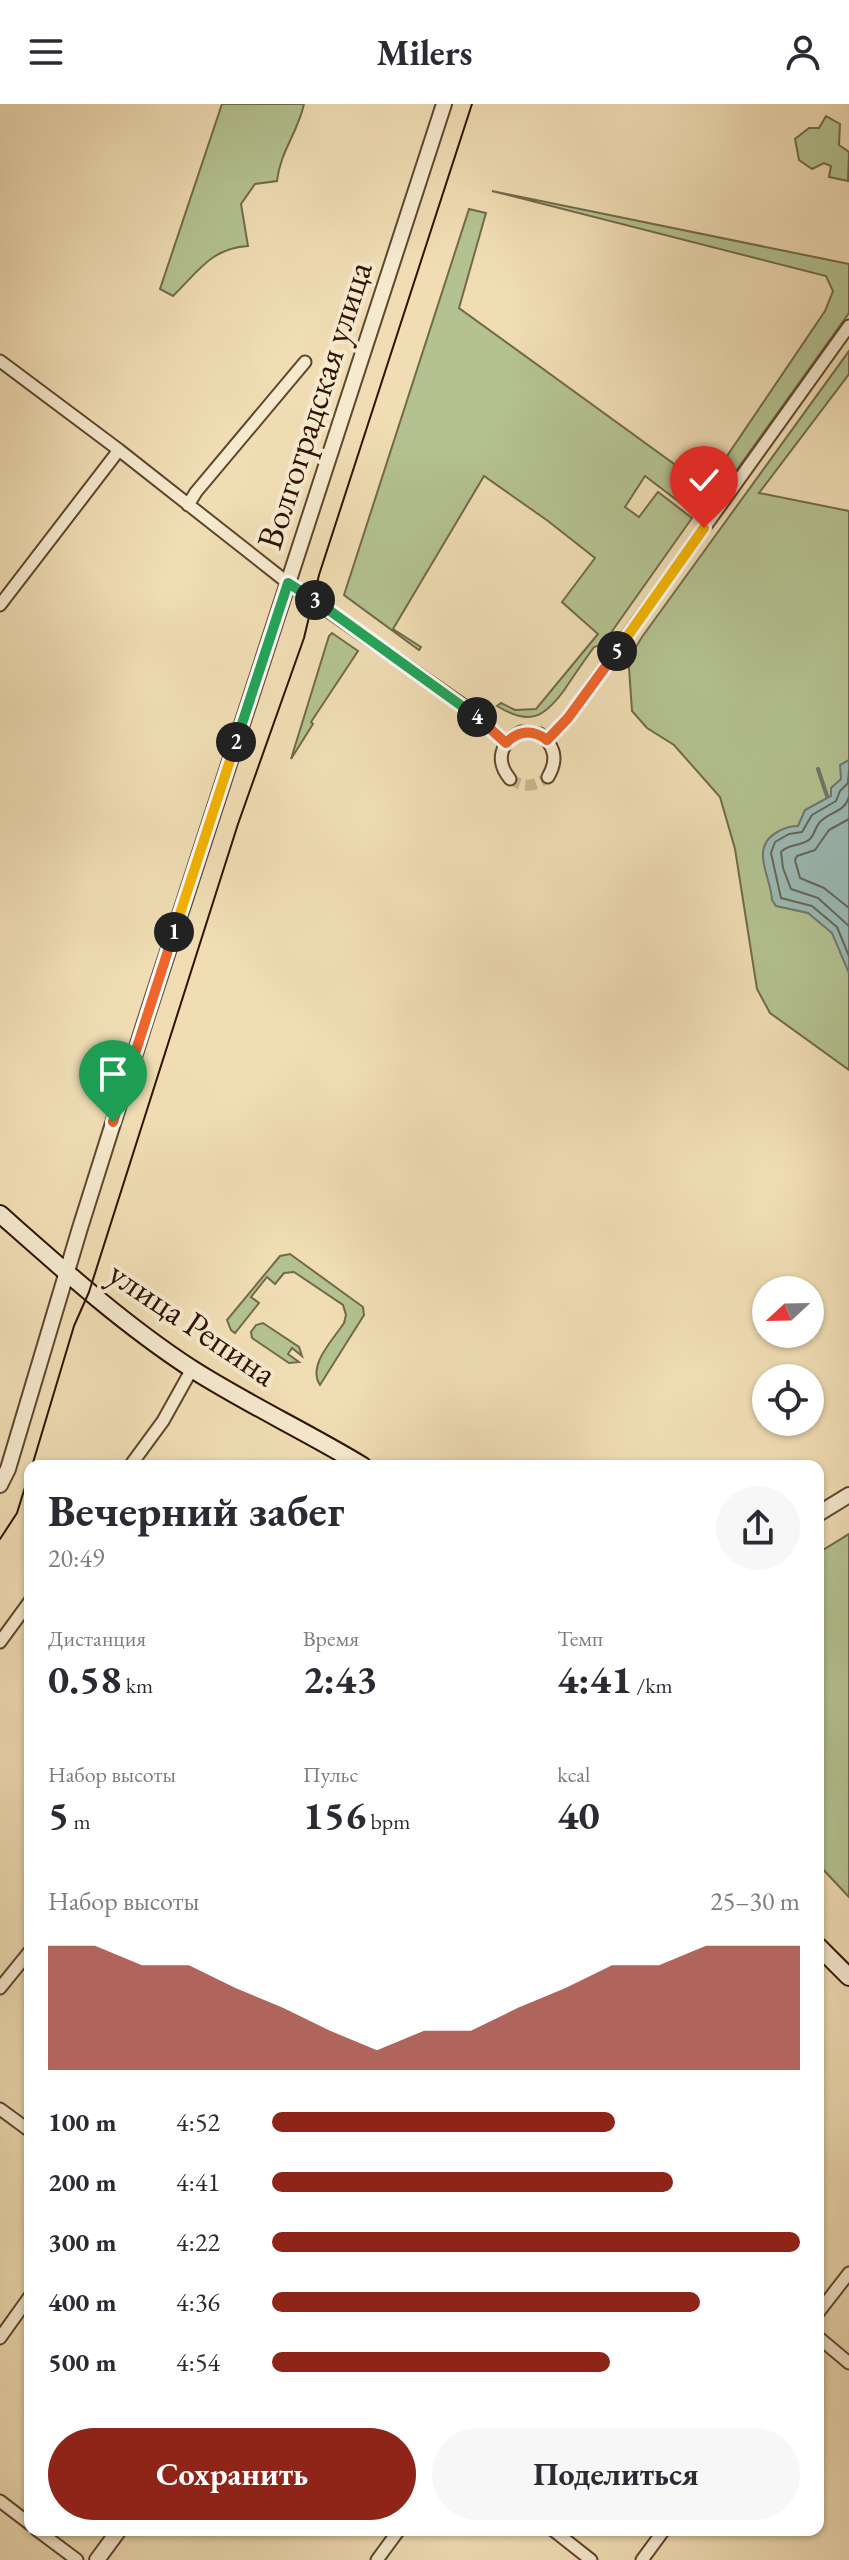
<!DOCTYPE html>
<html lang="ru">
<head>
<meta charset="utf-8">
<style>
	:root { --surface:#fff; --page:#f7f7f7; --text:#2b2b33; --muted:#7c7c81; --accent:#8f2418 }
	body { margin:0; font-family:"EB Garamond",serif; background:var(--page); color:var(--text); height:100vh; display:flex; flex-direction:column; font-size:30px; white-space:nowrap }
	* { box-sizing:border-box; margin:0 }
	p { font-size:26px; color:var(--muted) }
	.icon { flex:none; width:44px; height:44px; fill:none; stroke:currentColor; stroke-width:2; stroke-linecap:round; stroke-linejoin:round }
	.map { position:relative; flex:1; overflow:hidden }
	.panel { position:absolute; left:24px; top:1356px; width:800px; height:1076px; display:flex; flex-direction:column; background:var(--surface); border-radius:16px; box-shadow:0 2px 6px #0004 }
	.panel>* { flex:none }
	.needle { width:52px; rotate:248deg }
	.tools { position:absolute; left:752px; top:1172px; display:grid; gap:16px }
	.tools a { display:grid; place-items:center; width:72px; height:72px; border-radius:50%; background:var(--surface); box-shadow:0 2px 6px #0004; font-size:40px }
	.pin { position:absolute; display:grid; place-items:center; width:68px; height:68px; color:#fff; margin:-82px -34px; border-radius:50% 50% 50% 0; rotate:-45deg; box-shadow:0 0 8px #0007 }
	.pin .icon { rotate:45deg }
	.km { position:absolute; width:40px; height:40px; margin:-20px; border-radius:50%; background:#222; color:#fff; font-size:22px; line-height:40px; text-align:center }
	.round { display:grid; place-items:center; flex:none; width:84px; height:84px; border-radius:42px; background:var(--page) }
	.head { display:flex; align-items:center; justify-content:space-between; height:136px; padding:0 24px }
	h1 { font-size:44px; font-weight:700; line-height:60px }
	.metrics { display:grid; grid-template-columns:repeat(3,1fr); gap:12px; height:136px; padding:8px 24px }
	.metrics div { display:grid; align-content:center }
	.metrics b { font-size:40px; font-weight:700 }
	.metrics small { font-size:22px; font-weight:400 }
	.metrics p { font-size:22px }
	.chart { height:224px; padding:16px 24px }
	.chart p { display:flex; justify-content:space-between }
	.chart svg { width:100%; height:144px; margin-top:8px; fill:var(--accent); opacity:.7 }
	.primary-button { display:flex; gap:16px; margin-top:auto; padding:16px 24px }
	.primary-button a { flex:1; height:92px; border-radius:48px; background:var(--accent); color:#fff; font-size:32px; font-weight:700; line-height:92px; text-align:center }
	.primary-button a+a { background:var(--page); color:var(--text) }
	ul { padding:0 24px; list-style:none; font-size:26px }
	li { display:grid; grid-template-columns:128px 96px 1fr; align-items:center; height:60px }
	li i { height:20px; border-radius:10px; background:var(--accent) }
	header { display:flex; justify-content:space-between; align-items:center; height:104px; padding:0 24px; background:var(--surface); font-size:36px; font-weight:700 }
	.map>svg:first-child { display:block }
	.green { fill:#b4c291; stroke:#726a48; stroke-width:2 }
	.water { fill:#9bbab4; stroke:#71776c; stroke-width:2 }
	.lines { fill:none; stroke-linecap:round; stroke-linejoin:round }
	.shore { stroke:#66665a; stroke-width:2 }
	.stream { stroke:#71776c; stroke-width:4 }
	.minor-tunnel { stroke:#cab590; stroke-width:11; stroke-dasharray:11 5.5; stroke-linecap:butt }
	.minor-casing { stroke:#61462d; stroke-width:15 }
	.tertiary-casing { stroke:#61462d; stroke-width:18 }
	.secondary-casing { stroke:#311300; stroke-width:20 }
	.minor { stroke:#f5e9ce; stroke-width:11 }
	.tertiary { stroke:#f5e9ce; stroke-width:14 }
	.secondary { stroke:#f5e9ce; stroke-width:16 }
	.tram { stroke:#311300; stroke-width:2 }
	.split-1-casing { stroke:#fff; stroke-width:16 }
	.split-2-casing { stroke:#fff; stroke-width:16 }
	.split-3-casing { stroke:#fff; stroke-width:16 }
	.split-4-casing { stroke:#fff; stroke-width:16 }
	.split-5-casing { stroke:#fff; stroke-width:16 }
	.split-6-casing { stroke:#fff; stroke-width:16 }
	.split-1 { stroke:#f0652b; stroke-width:10 }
	.split-2 { stroke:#f5b400; stroke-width:10 }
	.split-3 { stroke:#22a559; stroke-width:10 }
	.split-4 { stroke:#22a559; stroke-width:10 }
	.split-5 { stroke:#f0652b; stroke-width:10 }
	.split-6 { stroke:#f5b400; stroke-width:10 }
	.labels { text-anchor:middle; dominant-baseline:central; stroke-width:8; stroke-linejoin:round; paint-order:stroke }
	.street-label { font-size:36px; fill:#311300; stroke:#f5e9ce }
</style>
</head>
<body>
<header><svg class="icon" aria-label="menu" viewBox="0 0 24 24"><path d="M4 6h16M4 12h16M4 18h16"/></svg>Milers<svg class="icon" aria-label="person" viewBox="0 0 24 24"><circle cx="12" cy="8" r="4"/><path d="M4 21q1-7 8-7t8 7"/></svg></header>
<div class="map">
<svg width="849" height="2456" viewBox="0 0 849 2456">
	<rect width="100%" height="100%" fill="#f0ddb4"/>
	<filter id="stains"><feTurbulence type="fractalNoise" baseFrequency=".0025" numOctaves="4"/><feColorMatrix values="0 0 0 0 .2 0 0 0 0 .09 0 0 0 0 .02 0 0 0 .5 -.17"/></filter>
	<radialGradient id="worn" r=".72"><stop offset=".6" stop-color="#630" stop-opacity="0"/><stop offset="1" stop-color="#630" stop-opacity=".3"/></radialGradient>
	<path class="green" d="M222,0H304C298,28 280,48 277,77L255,80L241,100L248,142C211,144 198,168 173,192L160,185Z
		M826,12L840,20L839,41L849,48L848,77L829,73L831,62L824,59L812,65L799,56L795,35L809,24H819Z
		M492,87L849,160V209L736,367L711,389L695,410L645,372L625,403L639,413L658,388L692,414L603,540L594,543C584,557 574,571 565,585C544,614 530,622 497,602L501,599L515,606L536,605L598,530L562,498L595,454L548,417L484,372L393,525L421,543L419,546L344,491L469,105L486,109L459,204L706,383L825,207L833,187L826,172Z
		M849,247V270L759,389L849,407V966L770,909L757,885L735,745L720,693L674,641L647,624L632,607L629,564L631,551L642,533Z
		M332,529L358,547L311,618L313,620L291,655L329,532Z
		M290,1150L363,1203L364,1211L320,1281C307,1261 333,1236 344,1219L346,1211L343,1201L294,1168L284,1169L275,1180L267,1173L251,1193L259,1199L235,1229L231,1226L227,1216L280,1152Z
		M263,1219L299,1243L302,1252L292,1244L288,1250L299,1258L289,1259L252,1234L251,1228L256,1221Z
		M849,1430V1793L818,1760V1449Z"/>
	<path class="water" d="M849,656V869L832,829L808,809L776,802L772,796C771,772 748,743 779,727C786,723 790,722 798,722L805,706L831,692V684L841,675L840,661Z"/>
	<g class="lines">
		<path class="shore" d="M849,666L848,679L840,687L836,697L812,711L802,728L789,730L775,738L771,749L781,794L812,802L837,823L849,852
			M849,693C844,709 830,707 820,718C815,723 815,730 810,735C801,743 789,739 781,748L783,764L791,785L818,794L849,822
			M849,715L829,726L815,746L797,752L795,756L800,774L824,784L849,804"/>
		<path class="stream" d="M818,665L827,692"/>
		<path class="minor-tunnel" d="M510,675C524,684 535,683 548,673"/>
		<defs>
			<path id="minor" d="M0,257L119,346L288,479L470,606L506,639
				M188,401L196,388L305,258
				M0,501L119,346
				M547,636L568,614L849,222
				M510,675C495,657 500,638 521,628L540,630C555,642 558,656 548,673
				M130,1362L163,1317L192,1265
				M0,1538L30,1497
				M0,1884L30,1847
				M0,2005L30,2027
				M818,2209L849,2169
				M818,2233L849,2259
				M0,2234L30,2192
				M0,2397L30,2420
				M37,2426L77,2456
				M553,2426L591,2456
				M377,2456L399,2426
				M642,2456L664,2426"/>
			<path id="tertiary" d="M0,1381L8,1365L80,1124L145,918L444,0
				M818,1410L849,1391
				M97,2456L119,2426"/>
			<path id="secondary" d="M0,1110C61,1164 123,1220 192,1265C247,1300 307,1328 363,1362
				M818,1842L849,1873"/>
		</defs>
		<use href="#minor" class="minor-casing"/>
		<use href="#tertiary" class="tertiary-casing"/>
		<use href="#secondary" class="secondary-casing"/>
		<use href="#minor" class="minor"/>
		<use href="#tertiary" class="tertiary"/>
		<use href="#secondary" class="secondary"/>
		<path class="tram" d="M32,1362L74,1222L89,1188L238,720L304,534L319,471L472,0
			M0,1435L17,1409L30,1367"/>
	</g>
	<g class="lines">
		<defs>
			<path id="split-1" d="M113,1018L174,828"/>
			<path id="split-2" d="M174,828L236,638"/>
			<path id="split-3" d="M236,638L288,479L315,496"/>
			<path id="split-4" d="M315,496L477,613"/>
			<path id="split-5" d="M477,613L506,639C519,626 533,625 547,636L568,614L617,547"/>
			<path id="split-6" d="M617,547L704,424"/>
		</defs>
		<use href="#split-1" class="split-1-casing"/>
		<use href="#split-2" class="split-2-casing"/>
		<use href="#split-3" class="split-3-casing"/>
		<use href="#split-4" class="split-4-casing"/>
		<use href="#split-5" class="split-5-casing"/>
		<use href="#split-6" class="split-6-casing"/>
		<use href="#split-1" class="split-1"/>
		<use href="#split-2" class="split-2"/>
		<use href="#split-3" class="split-3"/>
		<use href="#split-4" class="split-4"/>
		<use href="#split-5" class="split-5"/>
		<use href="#split-6" class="split-6"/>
	</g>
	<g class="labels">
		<g class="street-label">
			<text transform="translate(314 301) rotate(-72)">Волгоградская улица</text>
			<text transform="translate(193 1219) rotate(34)">улица Репина</text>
		</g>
	</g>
	<rect width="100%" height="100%" filter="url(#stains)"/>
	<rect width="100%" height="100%" fill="url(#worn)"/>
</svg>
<div class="tools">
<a><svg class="needle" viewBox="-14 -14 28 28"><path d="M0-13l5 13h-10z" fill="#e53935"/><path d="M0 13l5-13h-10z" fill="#7c7c81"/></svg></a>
<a><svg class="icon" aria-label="locate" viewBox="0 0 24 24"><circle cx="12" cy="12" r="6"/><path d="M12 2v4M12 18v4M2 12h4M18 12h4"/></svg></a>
</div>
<div class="pin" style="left:113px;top:1018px;background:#1e9e55"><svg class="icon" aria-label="arrive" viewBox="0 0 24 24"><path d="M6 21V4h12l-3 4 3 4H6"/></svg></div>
<div class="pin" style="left:704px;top:424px;background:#d93025"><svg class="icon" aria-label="check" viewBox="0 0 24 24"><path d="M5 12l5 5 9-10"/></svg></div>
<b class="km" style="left:174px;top:828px">1</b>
<b class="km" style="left:236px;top:638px">2</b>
<b class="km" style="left:315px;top:496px">3</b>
<b class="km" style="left:477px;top:613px">4</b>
<b class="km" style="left:617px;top:547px">5</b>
<section class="panel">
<div class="head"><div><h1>Вечерний забег</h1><p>20:49</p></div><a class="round"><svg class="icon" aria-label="share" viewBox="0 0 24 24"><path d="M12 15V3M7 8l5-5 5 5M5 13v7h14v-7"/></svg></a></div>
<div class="metrics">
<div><p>Дистанция</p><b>0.58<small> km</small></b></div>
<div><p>Время</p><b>2:43</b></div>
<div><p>Темп</p><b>4:41<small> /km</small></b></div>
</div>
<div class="metrics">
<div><p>Набор высоты</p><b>5<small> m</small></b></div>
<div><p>Пульс</p><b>156<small> bpm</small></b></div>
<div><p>kcal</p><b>40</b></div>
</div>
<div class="chart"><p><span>Набор высоты</span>25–30 m</p>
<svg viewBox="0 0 160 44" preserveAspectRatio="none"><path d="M0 44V6L10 6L20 12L30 12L40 19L50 25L60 32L70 38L80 32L90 32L100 25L110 19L120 12L130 12L140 6L150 6L160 6V44z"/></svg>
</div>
<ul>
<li><b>100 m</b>4:52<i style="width:65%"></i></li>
<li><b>200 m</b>4:41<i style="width:76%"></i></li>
<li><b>300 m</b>4:22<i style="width:100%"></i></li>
<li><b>400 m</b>4:36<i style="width:81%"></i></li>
<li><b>500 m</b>4:54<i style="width:64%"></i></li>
</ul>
<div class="primary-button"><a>Сохранить</a><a>Поделиться</a></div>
</section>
</div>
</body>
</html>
